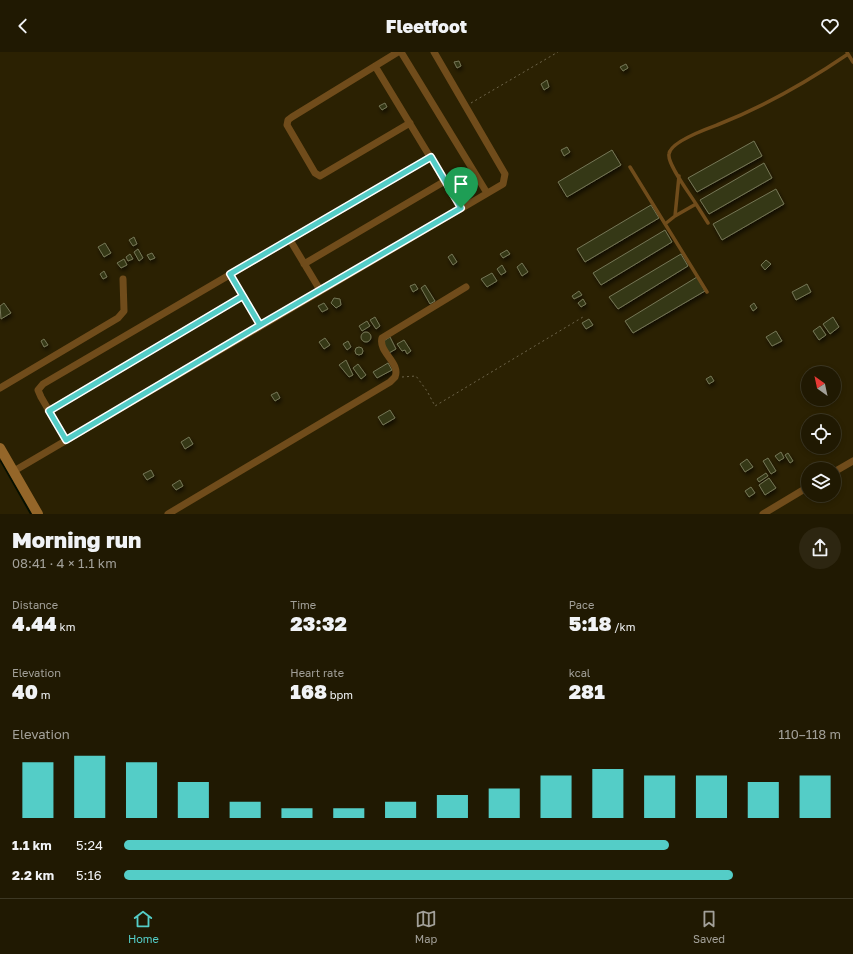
<!DOCTYPE html>
<html lang="en">
<head>
<meta charset="utf-8">
<style>
	:root { --surface:#201902; --page:#2d2611; --text:#f1f3f6; --muted:#a2a099; --line:#3d3824; --accent:#54cdc7 }
	body { margin:0; font-family:"Golos Text",sans-serif; background:var(--page); color:var(--text); height:100vh; display:flex; flex-direction:column; font-size:15px; white-space:nowrap }
	* { box-sizing:border-box; margin:0 }
	p { font-size:13px; color:var(--muted) }
	.icon { flex:none; width:22px; height:22px; fill:none; stroke:currentColor; stroke-width:2; stroke-linecap:round; stroke-linejoin:round }
	.map { position:relative; height:462px; overflow:hidden }
	.panel { display:flex; flex-direction:column; background:var(--surface); flex:1 }
	.panel>* { flex:none }
	.needle { width:26px; rotate:327deg }
	.buttons { position:absolute; left:801px; top:314px; display:grid; gap:8px }
	.buttons a { display:grid; place-items:center; width:40px; height:40px; border-radius:50%; background:var(--surface); box-shadow:0 2px 6px #0003,0 0 0 1px var(--line); font-size:20px }
	.pin { position:absolute; display:grid; place-items:center; width:34px; height:34px; color:#fff; margin:-41px -17px; border-radius:50% 50% 50% 0; rotate:-45deg; box-shadow:0 0 4px #0007 }
	.pin .icon { rotate:45deg }
	.round { display:grid; place-items:center; flex:none; width:42px; height:42px; border-radius:21px; background:var(--page) }
	.summary { display:flex; align-items:center; justify-content:space-between; height:68px; padding:0 12px }
	h1 { font-size:22px; font-weight:800; line-height:30px }
	.stats { display:grid; grid-template-columns:repeat(3,1fr); gap:6px; height:68px; padding:4px 12px }
	.stats div { display:grid; align-content:center }
	.stats b { font-size:20px; font-weight:800 }
	.stats small { font-size:11px; font-weight:400 }
	.stats p { font-size:11px }
	.chart { height:112px; padding:8px 12px }
	.chart p { display:flex; justify-content:space-between }
	.chart svg { width:100%; height:72px; margin-top:4px; stroke:var(--accent); stroke-width:6 }
	ul { padding:0 12px; list-style:none; font-size:13px }
	li { display:grid; grid-template-columns:64px 48px 1fr; align-items:center; height:30px }
	li i { height:10px; border-radius:5px; background:var(--accent) }
	header { display:flex; justify-content:space-between; align-items:center; height:52px; padding:0 12px; background:var(--surface); font-size:18px; font-weight:800 }
	.tabs { display:flex; justify-content:space-around; align-items:center; height:56px; border-top:1px solid var(--line); background:var(--surface); font-size:11px; color:var(--muted) }
	.tabs a { display:grid; justify-items:center; gap:2px }
	.tabs .on { color:var(--accent) }
	.map>svg:first-child { display:block }
	.lines { fill:none; stroke-linecap:round; stroke-linejoin:round }
	.stream { stroke:#050f00; stroke-width:2 }
	.building { fill:#363718; stroke:#757756; filter:url(#shadow) }
	.path { stroke:#6e654b; stroke-width:1; stroke-dasharray:2 3; stroke-linecap:butt }
	.service { stroke:#704c1b; stroke-width:3.5 }
	.minor { stroke:#704c1b; stroke-width:7 }
	.secondary { stroke:#946629; stroke-width:10 }
	.route-casing { stroke:#fff; stroke-width:8 }
	.route { stroke:#54cdc7; stroke-width:5 }
</style>
</head>
<body>
<header><svg class="icon" aria-label="back" viewBox="0 0 24 24"><path d="M15 5l-7 7 7 7"/></svg>Fleetfoot<svg class="icon" aria-label="heart" viewBox="0 0 24 24"><path d="M12 20l-8-8c-3-5 5-10 8-4 3-6 11-1 8 4z"/></svg></header>
<div class="map">
<svg width="853" height="462" viewBox="0 0 853 462">
	<defs>
		<filter id="shadow"><feDropShadow dx="1.5" dy="3" stdDeviation="2" flood-color="#0009"/></filter>
	</defs>
	<rect width="100%" height="100%" fill="#2b2102"/>
	<g class="lines">
		<path class="stream" d="M1,409L31,462"/>
	</g>
	<path class="building" d="M459,9L461,14L457,16L454,10Z
		M626,12L628,16L623,19L620,15Z
		M547,28L549,35L544,38L541,32Z
		M385,51L387,55L382,58L379,54Z
		M754,89L762,104L697,140L688,126Z
		M567,95L570,100L564,104L561,98Z
		M612,98L621,113L567,145L558,130Z
		M764,111L772,126L709,162L700,148Z
		M776,137L784,152L722,188L713,172Z
		M651,153L659,166L585,210L577,197Z
		M665,178L672,190L601,233L593,221Z
		M134,185L137,192L133,194L129,188Z
		M105,191L111,201L104,205L98,195Z
		M138,197L143,206L139,209L134,200Z
		M507,198L510,202L503,206L500,202Z
		M152,201L155,206L150,208L147,203Z
		M130,202L133,207L128,209L126,205Z
		M452,202L457,210L453,213L448,205Z
		M681,202L688,214L618,257L609,245Z
		M124,207L127,213L121,216L117,211Z
		M766,208L771,212L765,218L761,213Z
		M522,211L528,220L522,224L517,215Z
		M502,213L506,220L501,223L497,217Z
		M104,219L107,225L103,227L100,222Z
		M492,221L497,229L487,235L481,227Z
		M697,225L705,239L633,281L625,269Z
		M415,232L418,237L413,240L410,234Z
		M807,232L811,240L796,248L792,240Z
		M425,233L435,249L430,252L421,236Z
		M579,239L582,243L574,247L572,244Z
		M334,246L340,247L341,253L336,256L331,251Z
		M583,247L586,252L581,255L578,251Z
		M4,251L11,261L1,267L0,254Z
		M324,251L328,257L322,260L318,254Z
		M754,251L757,256L753,259L750,254Z
		M375,265L380,274L376,277L370,268Z
		M833,265L839,275L830,282L823,272Z
		M589,267L593,273L586,277L582,271Z
		M367,269L370,274L362,279L359,274Z
		M820,274L826,283L819,288L813,279Z
		M776,279L782,289L772,294L766,285Z
		M361 285a5 5 0 1 1 10 0a5 5 0 1 1-10 0Z
		M390,285L396,297L389,301L382,290Z
		M325,286L330,293L324,297L319,290Z
		M44,287L48,293L44,295L41,289Z
		M404,288L411,299L407,302L405,298L402,299L397,292Z
		M348,289L351,295L347,298L343,292Z
		M355 299a4 4 0 1 1 8 0a4 4 0 1 1-8 0Z
		M346,308L353,323L349,325L339,313Z
		M388,311L392,318L377,326L373,320Z
		M358,312L366,323L361,327L353,316Z
		M711,324L714,329L709,332L706,327Z
		M277,340L280,346L275,349L271,343Z
		M390,358L395,366L383,373L378,365Z
		M189,385L193,392L185,397L181,390Z
		M781,400L784,406L779,409L775,404Z
		M788,401L793,409L790,411L785,403Z
		M768,406L776,419L771,422L763,409Z
		M747,407L753,415L745,420L740,412Z
		M151,418L154,424L147,428L143,422Z
		M766,421L768,424L759,430L757,427Z
		M769,426L776,436L765,443L759,433Z
		M180,428L183,434L176,438L172,433Z
		M751,435L755,441L749,445L745,439Z"/>
	<g class="lines">
		<path class="path" d="M471,51L558,0
			M402,325L416,324L427,339L435,354L583,265"/>
		<path class="service" d="M848,2L853,10
			M630,115L707,240
			M696,152L708,171
			M675,164L696,152C690,142 667,112 669,102C670,90 706,77 717,73C763,55 807,30 848,2L847,0
			M665,172L675,164L679,124"/>
		<path class="minor" d="M398,0L292,65L288,68L287,73L315,121L320,124L410,71
			M401,0L487,141
			M375,14L461,156
			M290,188L320,238
			M304,212L445,129
			M230,223L260,273
			M0,336L118,266L124,259L123,227
			M49,359L243,244
			M66,388L41,345L38,338L43,332L431,105
			M14,419L503,132L505,122L434,0
			M834,420L853,409
			M168,462L390,330L395,325C401,311 378,300 382,286L466,235
			M763,462L808,435"/>
		<path class="secondary" d="M0,396L38,462"/>
	</g>
	<g class="lines">
		<defs>
			<path id="route" d="M461,156L260,273L243,244L49,359L66,388L260,273L230,222L431,105L461,156"/>
		</defs>
		<use href="#route" class="route-casing"/>
		<use href="#route" class="route"/>
	</g>
</svg>
<div class="buttons">
<a><svg class="needle" viewBox="-14 -14 28 28"><path d="M0-13l5 13h-10z" fill="#e53935"/><path d="M0 13l5-13h-10z" fill="#a2a099"/></svg></a>
<a><svg class="icon" aria-label="locate" viewBox="0 0 24 24"><circle cx="12" cy="12" r="6"/><path d="M12 2v4M12 18v4M2 12h4M18 12h4"/></svg></a>
<a><svg class="icon" aria-label="layers" viewBox="0 0 24 24"><path d="M12 4l9 5-9 5-9-5zM3 14l9 5 9-5"/></svg></a>
</div>
<div class="pin" style="left:461px;top:156px;background:#1e9e55"><svg class="icon" aria-label="arrive" viewBox="0 0 24 24"><path d="M6 21V4h12l-3 4 3 4H6"/></svg></div>
</div>
<section class="panel">
<div class="summary"><div><h1>Morning run</h1><p>08:41 · 4 × 1.1 km</p></div><a class="round"><svg class="icon" aria-label="share" viewBox="0 0 24 24"><path d="M12 15V3M7 8l5-5 5 5M5 13v7h14v-7"/></svg></a></div>
<div class="stats">
<div><p>Distance</p><b>4.44<small> km</small></b></div>
<div><p>Time</p><b>23:32</b></div>
<div><p>Pace</p><b>5:18<small> /km</small></b></div>
</div>
<div class="stats">
<div><p>Elevation</p><b>40<small> m</small></b></div>
<div><p>Heart rate</p><b>168<small> bpm</small></b></div>
<div><p>kcal</p><b>281</b></div>
</div>
<div class="chart"><p><span>Elevation</span>110–118 m</p>
<svg viewBox="0 0 160 44" preserveAspectRatio="none"><path d="M5 44V10M15 44V6M25 44V10M35 44V22M45 44V34M55 44V38M65 44V38M75 44V34M85 44V30M95 44V26M105 44V18M115 44V14M125 44V18M135 44V18M145 44V22M155 44V18"/></svg>
</div>
<ul>
<li><b>1.1 km</b>5:24<i style="width:76%"></i></li>
<li><b>2.2 km</b>5:16<i style="width:85%"></i></li>
</ul>
</section>
<nav class="tabs">
<a class="on"><svg class="icon" aria-label="home" viewBox="0 0 24 24"><path d="M3 11l9-7 9 7M6 9v11h12V9"/></svg>Home</a>
<a><svg class="icon" aria-label="map" viewBox="0 0 24 24"><path d="M3 6l6-2 6 2 6-2v14l-6 2-6-2-6 2zM9 4v14M15 6v14"/></svg>Map</a>
<a><svg class="icon" aria-label="saved" viewBox="0 0 24 24"><path d="M7 4h10v16l-5-4-5 4z"/></svg>Saved</a>
</nav>
</body>
</html>
